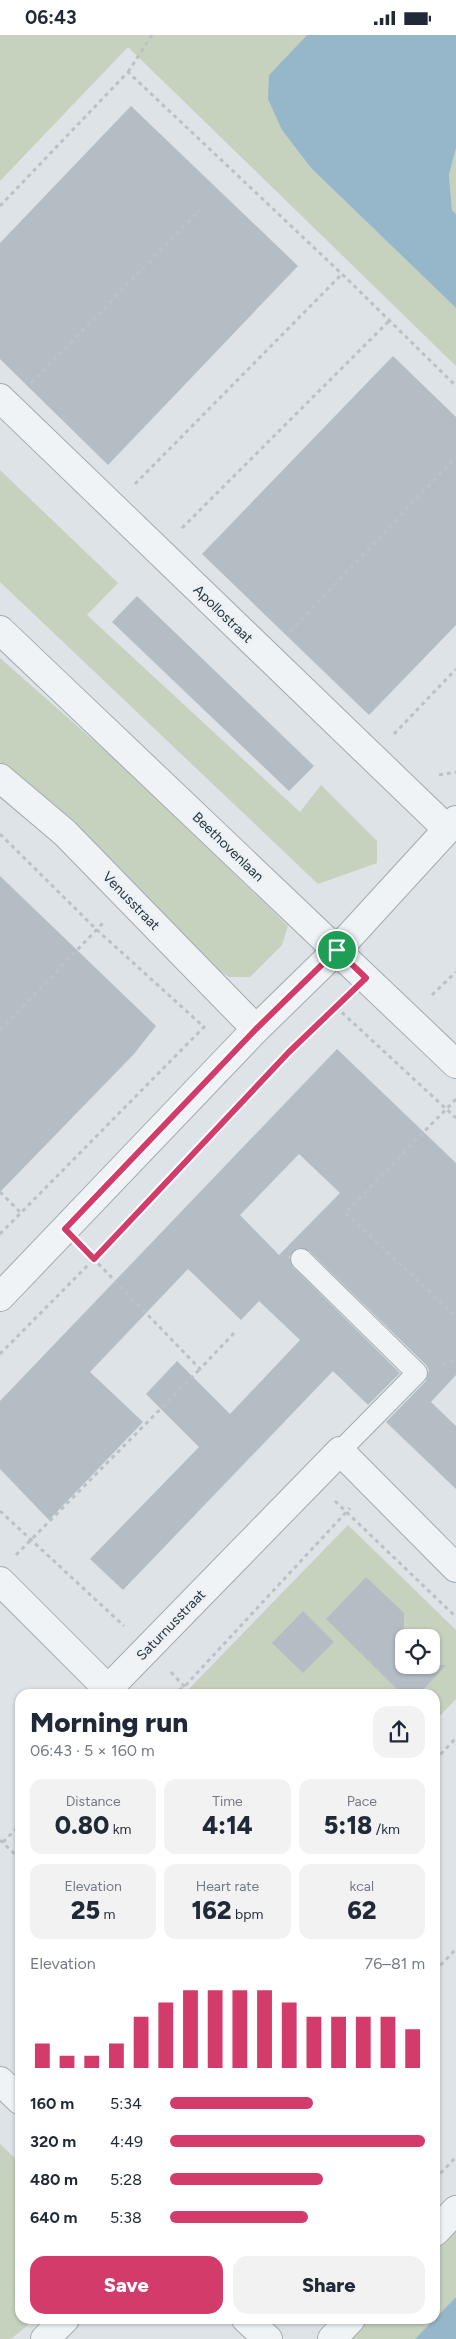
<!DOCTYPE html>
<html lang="en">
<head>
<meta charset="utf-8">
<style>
	:root { --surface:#fff; --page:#f2f2f3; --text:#1f2937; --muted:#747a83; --accent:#d33b6b }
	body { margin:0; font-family:Figtree,sans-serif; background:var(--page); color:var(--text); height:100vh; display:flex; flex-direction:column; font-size:19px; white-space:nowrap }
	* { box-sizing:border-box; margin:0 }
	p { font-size:16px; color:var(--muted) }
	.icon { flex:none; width:28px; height:28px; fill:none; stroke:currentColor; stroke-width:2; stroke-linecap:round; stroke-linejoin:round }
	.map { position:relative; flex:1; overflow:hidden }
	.drawer { position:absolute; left:15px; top:1654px; width:425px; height:635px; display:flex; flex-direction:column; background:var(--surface); border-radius:15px; box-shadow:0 1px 4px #0004 }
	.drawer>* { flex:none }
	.buttons { position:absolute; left:395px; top:1594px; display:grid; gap:10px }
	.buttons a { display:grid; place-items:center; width:45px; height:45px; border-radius:10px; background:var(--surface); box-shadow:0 1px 4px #0004; font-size:25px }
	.pin { position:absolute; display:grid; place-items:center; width:42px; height:42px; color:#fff; margin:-21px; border:2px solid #fff; border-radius:50%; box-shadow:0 1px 5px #0007 }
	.round { display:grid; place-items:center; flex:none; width:52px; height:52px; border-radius:15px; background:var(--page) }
	.headline { display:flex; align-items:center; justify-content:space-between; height:85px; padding:0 15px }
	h1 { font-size:28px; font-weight:800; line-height:38px }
	.metrics { display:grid; grid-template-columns:repeat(3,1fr); gap:8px; height:85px; padding:5px 15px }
	.metrics div { display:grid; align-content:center; border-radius:12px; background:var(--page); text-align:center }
	.metrics b { font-size:25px; font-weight:800 }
	.metrics small { font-size:14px; font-weight:400 }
	.metrics p { font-size:14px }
	.chart { height:140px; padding:10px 15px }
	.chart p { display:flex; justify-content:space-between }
	.chart svg { width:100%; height:90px; margin-top:5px; stroke:var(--accent); stroke-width:6 }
	.button { display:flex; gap:10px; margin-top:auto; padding:10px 15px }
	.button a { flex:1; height:58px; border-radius:15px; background:var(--accent); color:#fff; font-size:20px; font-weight:800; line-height:58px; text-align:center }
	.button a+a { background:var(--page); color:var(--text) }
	ul { padding:0 15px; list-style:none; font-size:16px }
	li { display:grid; grid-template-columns:80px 60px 1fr; align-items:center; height:38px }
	li i { height:12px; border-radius:6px; background:var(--accent) }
	.status { display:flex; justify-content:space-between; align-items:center; height:35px; padding:0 25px; background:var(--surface); direction:ltr }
	.status svg { height:14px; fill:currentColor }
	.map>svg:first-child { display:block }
	.green { fill:#c6d2be; fill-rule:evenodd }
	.water { fill:#96b7c9 }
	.building { fill:#b4bdc4; fill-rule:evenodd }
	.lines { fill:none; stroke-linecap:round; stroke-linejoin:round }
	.service-casing { stroke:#a2abb1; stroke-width:22 }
	.minor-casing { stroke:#a2abb1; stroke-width:30 }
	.tertiary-casing { stroke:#a2abb1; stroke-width:30 }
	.path { stroke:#bbc1c6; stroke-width:3; stroke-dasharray:4 4; stroke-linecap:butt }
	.service { stroke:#f0f3f6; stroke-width:20 }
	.minor { stroke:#f0f3f6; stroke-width:28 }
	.tertiary { stroke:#f0f3f6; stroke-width:28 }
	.route-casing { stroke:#fff; stroke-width:10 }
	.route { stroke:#d33b6b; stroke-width:6 }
	.labels { text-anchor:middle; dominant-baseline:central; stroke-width:5; stroke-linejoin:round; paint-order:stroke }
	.street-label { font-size:14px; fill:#26333e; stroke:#ecf1f5 }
</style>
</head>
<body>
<div class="status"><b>06:43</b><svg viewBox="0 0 49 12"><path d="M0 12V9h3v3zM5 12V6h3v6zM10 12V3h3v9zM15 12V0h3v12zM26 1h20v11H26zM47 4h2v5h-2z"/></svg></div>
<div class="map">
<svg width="456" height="2304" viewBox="0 0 456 2304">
	<rect width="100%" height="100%" fill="#dde3e7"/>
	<path class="green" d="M0,0H307L269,40L312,134L456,273V331L128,12L0,146Z
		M456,113V179L452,175L449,140Z
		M0,435L118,548L87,580L300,777L321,750L377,806V828L318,849L0,547Z
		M0,623L143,749L288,891L282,910L250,942H229L209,929L0,727Z
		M348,1490L456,1595V1664L435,1686V1659H184ZM404,1602H431V1630H404Z
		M0,2109L20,2128V2284H35L11,2304H0Z
		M456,2192V2262L435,2284V2214Z
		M368,2284H435L415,2304H349Z"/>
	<path class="water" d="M307,0H456V113L449,140L452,175L456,179V273L312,134L282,95L268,64L269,40Z
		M456,2262V2304H415Z"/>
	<path class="building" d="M131,71L298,231L108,430L0,324V208Z
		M393,321L456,382V590L369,680L202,519Z
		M137,561L314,731L289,756L112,587Z
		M0,841L156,991L134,1019L0,1157Z
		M337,1014L456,1128V1340L431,1367L456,1391V1454L386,1387L426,1346L429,1335L426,1330L309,1216L297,1213L289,1222L293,1232L400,1338L368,1370L333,1336L123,1555L90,1524L199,1412L146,1359L177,1326L230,1379L300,1305L259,1266L241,1285L188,1234L90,1337L143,1387L49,1485L0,1434V1366ZM299,1119L340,1158L279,1220L240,1180Z
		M366,1542L404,1578V1630H446L419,1659H402L326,1584Z
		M303,1576L334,1607L303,1638L272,1608Z"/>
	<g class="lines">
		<defs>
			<path id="service" d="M301,1224L417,1338L340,1416"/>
			<path id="minor" d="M0,363L447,794
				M0,743L65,798L256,994
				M0,1262L256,994L337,915L456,785
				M0,1546L108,1654L340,1416L456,1533
				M0,2046L20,2065
				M435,2197L456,2175
				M246,2284L268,2304
				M45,2304L65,2284
				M332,2304L351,2284"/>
			<path id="tertiary" d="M0,595L456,1029"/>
		</defs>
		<use href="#service" class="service-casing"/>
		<use href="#minor" class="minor-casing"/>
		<use href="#tertiary" class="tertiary-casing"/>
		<path class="path" d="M128,37L152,0
			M0,171L128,37L342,239L456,351
			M31,348L200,175
			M135,449L342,239
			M182,493L389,286
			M290,597L453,425
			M394,699L456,634
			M439,740L456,737
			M0,799L97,895L204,992
			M432,960L456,937
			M336,972L456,1083
			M0,995L105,886
			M456,1064L345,1178L456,1281
			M0,1157L21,1178
			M0,1199L206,990
			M87,1217L200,1334L234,1298
			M0,1319L94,1224L289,1017L342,966
			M442,1329L456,1325
			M335,1466L456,1582
			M0,1476L124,1591
			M16,1520L200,1334
			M171,1637L191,1659
			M172,1659L184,1652L350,1473
			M435,1725L456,1703
			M0,1805L20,1824
			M3,1807L20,1790
			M435,1936L456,1914
			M435,2144L456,2122"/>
		<use href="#service" class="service"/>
		<use href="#minor" class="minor"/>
		<use href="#tertiary" class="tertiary"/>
	</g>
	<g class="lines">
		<defs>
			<path id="route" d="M337,915L366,943L289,1017L94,1224L65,1194L256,994Z"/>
		</defs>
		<use href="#route" class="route-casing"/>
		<use href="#route" class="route"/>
	</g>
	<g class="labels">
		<g class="street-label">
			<text transform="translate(223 579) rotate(44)">Apollostraat</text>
			<text transform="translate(228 812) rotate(44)">Beethovenlaan</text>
			<text transform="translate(131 866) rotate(46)">Venusstraat</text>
			<text transform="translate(171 1590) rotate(-46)">Saturnusstraat</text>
		</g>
	</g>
</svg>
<div class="buttons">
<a><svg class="icon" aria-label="locate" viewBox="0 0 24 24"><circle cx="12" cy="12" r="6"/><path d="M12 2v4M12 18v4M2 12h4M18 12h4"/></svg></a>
</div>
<div class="pin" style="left:337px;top:915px;background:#1e9e55"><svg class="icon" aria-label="arrive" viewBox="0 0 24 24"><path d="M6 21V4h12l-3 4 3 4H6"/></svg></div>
<section class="drawer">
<div class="headline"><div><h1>Morning run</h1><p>06:43 · 5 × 160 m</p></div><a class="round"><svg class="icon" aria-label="share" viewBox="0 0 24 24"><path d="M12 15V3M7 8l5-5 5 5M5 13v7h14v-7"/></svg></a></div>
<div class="metrics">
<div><p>Distance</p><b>0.80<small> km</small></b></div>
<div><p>Time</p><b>4:14</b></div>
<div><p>Pace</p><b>5:18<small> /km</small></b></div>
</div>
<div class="metrics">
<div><p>Elevation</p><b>25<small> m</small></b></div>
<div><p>Heart rate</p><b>162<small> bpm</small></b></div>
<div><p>kcal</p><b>62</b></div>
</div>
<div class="chart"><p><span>Elevation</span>76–81 m</p>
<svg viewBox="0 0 160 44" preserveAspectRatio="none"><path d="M5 44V32M15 44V38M25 44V38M35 44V32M45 44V19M55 44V12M65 44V6M75 44V6M85 44V6M95 44V6M105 44V12M115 44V19M125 44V19M135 44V19M145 44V19M155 44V25"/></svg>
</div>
<ul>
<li><b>160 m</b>5:34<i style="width:56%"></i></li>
<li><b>320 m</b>4:49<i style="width:100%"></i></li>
<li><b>480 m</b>5:28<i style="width:60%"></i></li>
<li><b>640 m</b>5:38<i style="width:54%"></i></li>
</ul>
<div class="button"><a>Save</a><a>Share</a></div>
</section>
</div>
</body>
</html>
